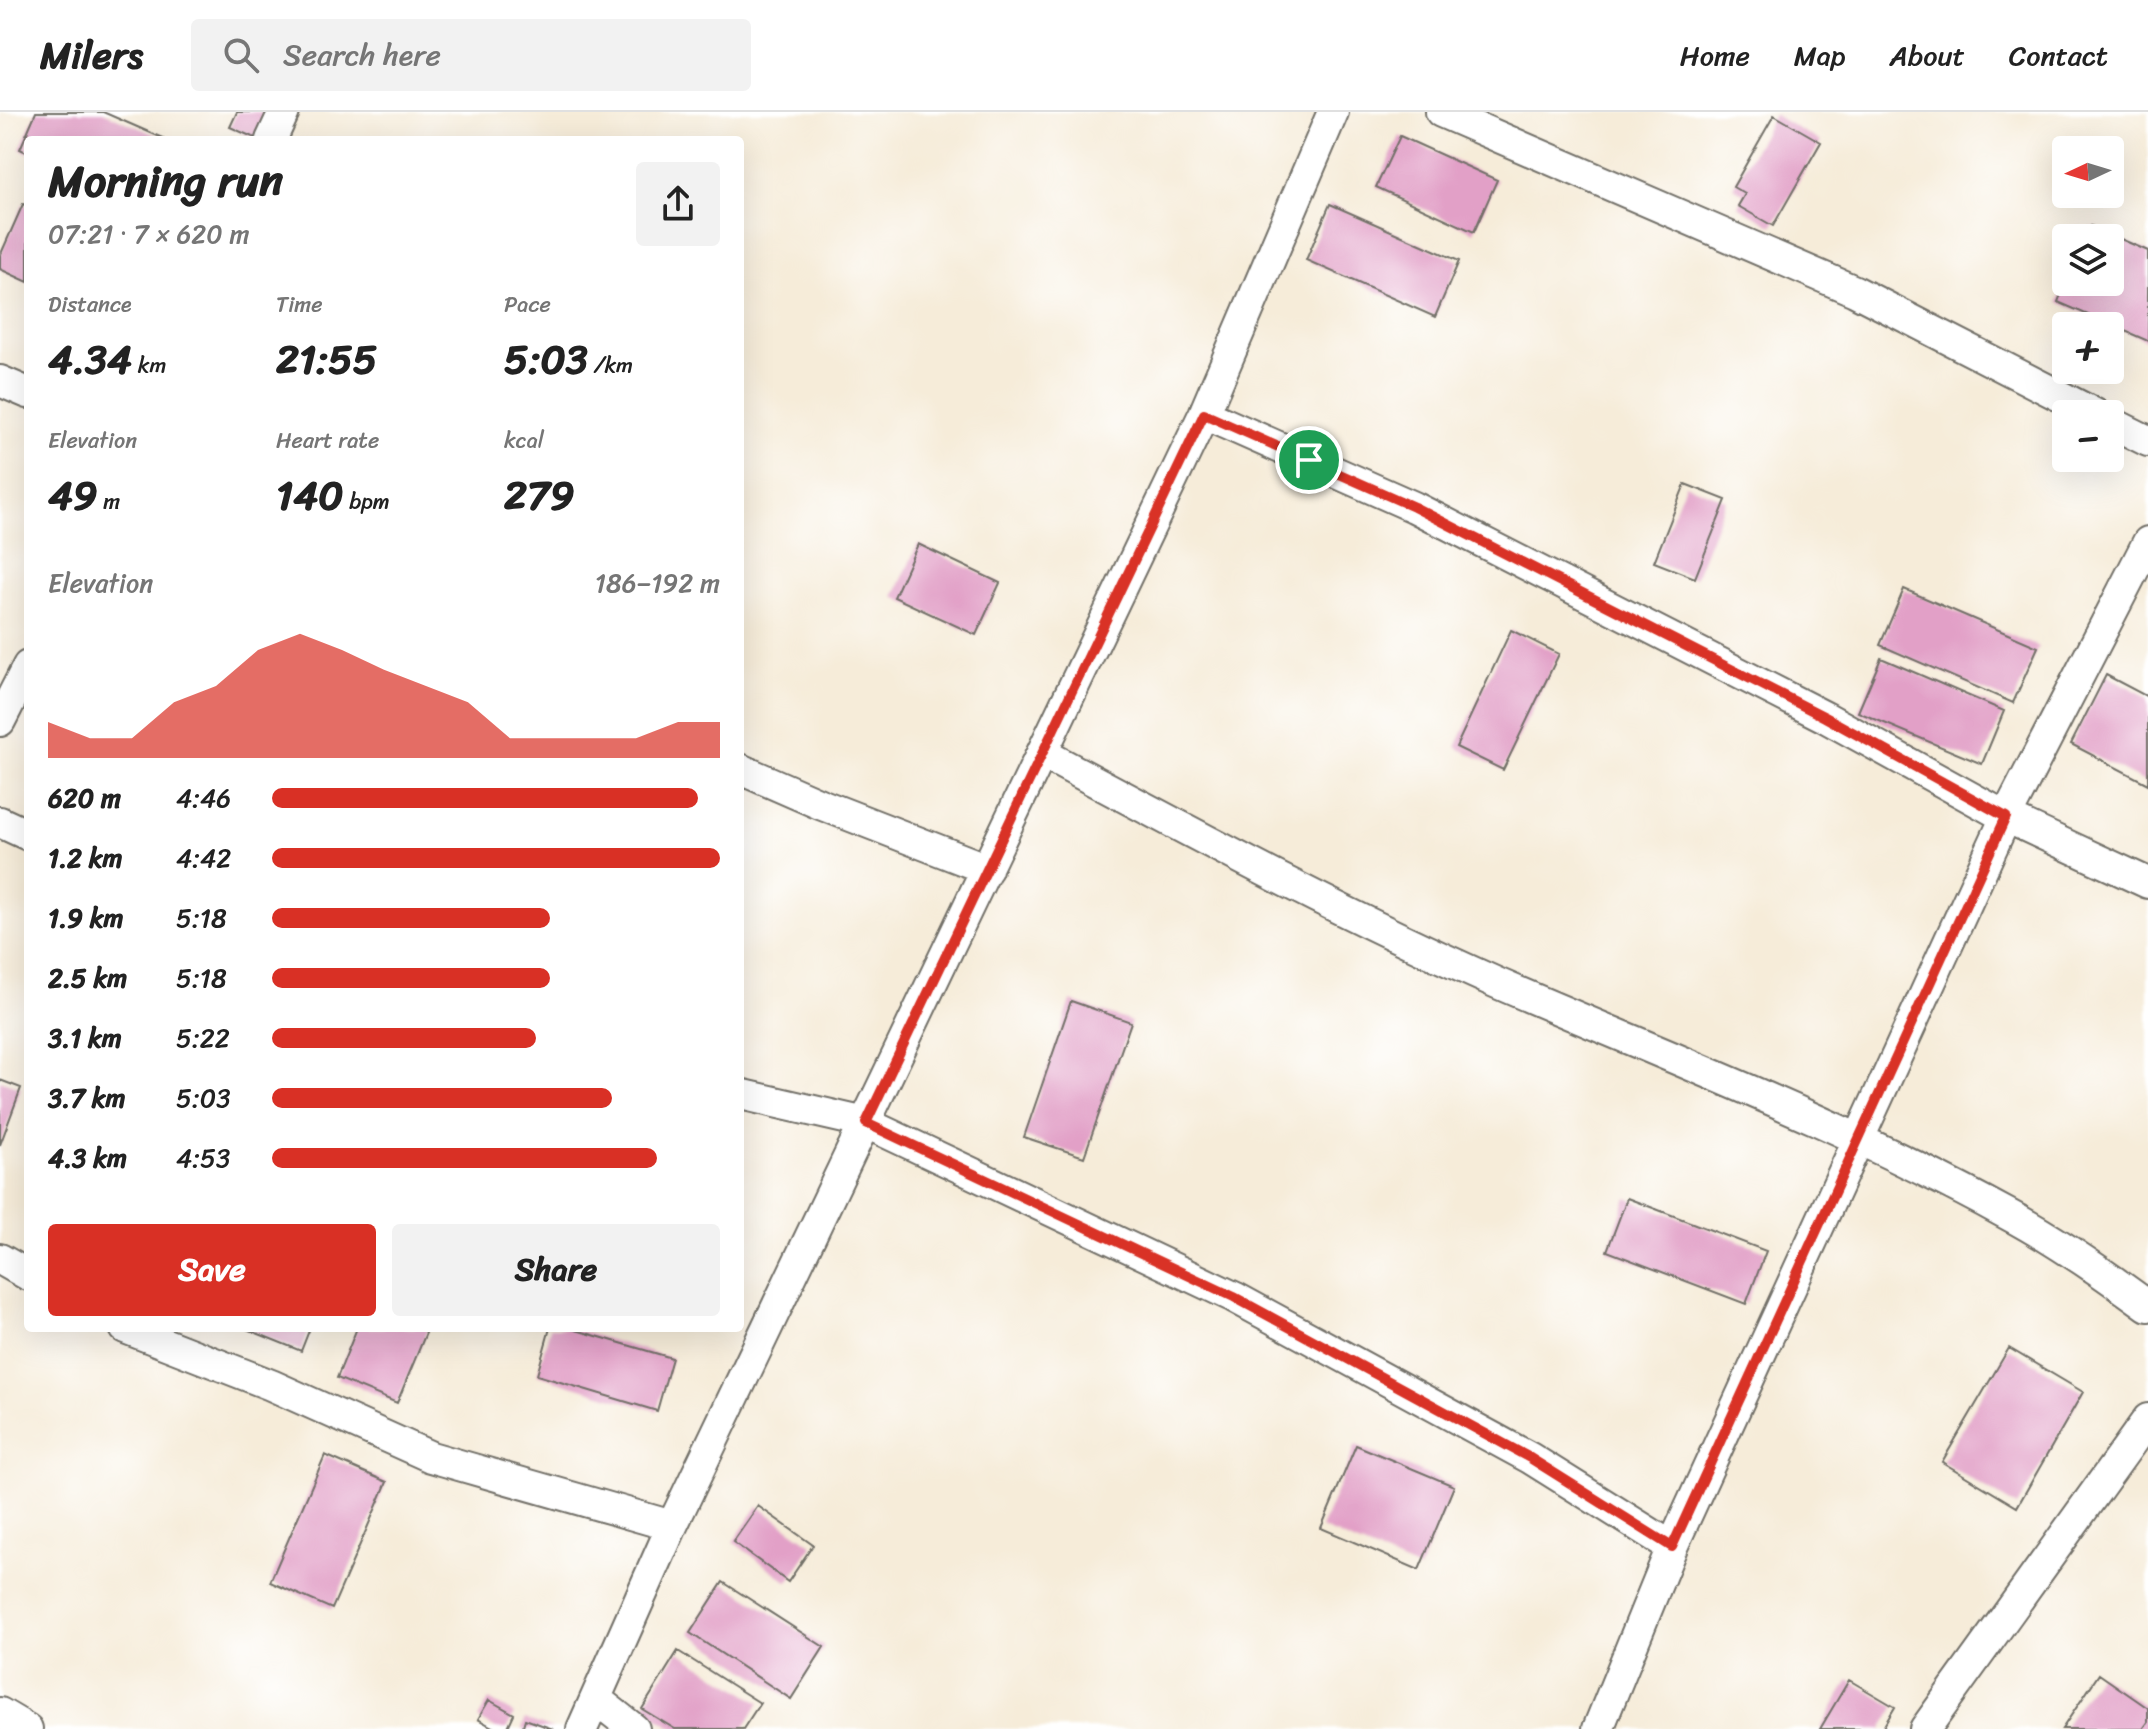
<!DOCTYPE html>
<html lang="en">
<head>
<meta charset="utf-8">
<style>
	:root { --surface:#fff; --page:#f2f2f2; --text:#222; --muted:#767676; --line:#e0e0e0; --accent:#d93025 }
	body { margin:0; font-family:Sriracha,sans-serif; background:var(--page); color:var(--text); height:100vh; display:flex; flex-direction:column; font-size:30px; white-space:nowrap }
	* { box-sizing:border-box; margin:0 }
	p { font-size:26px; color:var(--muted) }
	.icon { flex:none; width:44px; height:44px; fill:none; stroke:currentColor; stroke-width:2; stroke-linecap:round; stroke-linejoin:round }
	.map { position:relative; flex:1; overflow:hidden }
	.drawer { position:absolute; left:24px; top:24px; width:720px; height:1196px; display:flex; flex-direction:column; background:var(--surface); border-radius:8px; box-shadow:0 8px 32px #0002 }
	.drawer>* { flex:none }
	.needle { width:52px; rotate:266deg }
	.buttons { position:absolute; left:2052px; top:24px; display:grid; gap:16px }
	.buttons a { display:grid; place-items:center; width:72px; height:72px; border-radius:8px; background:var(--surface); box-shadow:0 8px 32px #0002; font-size:40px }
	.pin { position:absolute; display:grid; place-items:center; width:68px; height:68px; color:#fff; margin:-34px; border:4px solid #fff; border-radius:50%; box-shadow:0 2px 8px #0007 }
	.round { display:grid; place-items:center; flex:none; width:84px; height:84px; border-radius:8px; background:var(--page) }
	.headline { display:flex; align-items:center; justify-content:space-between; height:136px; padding:0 24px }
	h1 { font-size:44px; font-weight:800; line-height:60px }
	.metrics { display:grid; grid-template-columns:repeat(3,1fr); gap:12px; height:136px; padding:8px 24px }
	.metrics div { display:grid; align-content:center }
	.metrics b { font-size:40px; font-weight:800 }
	.metrics small { font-size:22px; font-weight:400 }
	.metrics p { font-size:22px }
	.chart { height:224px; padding:16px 24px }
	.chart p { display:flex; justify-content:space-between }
	.chart svg { width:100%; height:144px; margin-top:8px; fill:var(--accent); opacity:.7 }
	.cta { display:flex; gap:16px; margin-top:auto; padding:16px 24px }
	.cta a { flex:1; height:92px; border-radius:8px; background:var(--accent); color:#fff; font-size:32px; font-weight:800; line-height:92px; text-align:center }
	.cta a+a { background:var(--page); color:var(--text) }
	ul { padding:0 24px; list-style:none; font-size:26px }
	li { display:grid; grid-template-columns:128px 96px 1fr; align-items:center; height:60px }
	li i { height:20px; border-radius:10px; background:var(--accent) }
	header { display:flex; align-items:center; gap:48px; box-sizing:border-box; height:112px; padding:0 40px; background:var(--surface); border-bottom:2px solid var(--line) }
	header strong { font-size:38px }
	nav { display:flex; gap:44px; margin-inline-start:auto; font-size:28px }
	.search { width:560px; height:72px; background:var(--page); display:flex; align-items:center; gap:20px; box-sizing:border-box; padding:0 28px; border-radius:8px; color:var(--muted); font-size:30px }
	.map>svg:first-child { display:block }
	.building { fill:#e2a0c7 }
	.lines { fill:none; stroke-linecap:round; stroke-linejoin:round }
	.minor-casing { stroke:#726f68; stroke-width:34 }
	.minor { stroke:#fff; stroke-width:30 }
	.route-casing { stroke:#fff; stroke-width:16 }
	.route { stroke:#d93025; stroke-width:10 }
</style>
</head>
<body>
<header>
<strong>Milers</strong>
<div class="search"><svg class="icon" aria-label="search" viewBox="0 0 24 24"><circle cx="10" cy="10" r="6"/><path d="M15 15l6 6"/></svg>Search here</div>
<nav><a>Home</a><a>Map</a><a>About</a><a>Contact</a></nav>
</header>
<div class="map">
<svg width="2148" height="1617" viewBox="0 0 2148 1617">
	<rect width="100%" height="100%" fill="#fff"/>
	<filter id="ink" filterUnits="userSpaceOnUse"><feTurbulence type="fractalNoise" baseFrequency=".0125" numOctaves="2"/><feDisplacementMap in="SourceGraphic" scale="16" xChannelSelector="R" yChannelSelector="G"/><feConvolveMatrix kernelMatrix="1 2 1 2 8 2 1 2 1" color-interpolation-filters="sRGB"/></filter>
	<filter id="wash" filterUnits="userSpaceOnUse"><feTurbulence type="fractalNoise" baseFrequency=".006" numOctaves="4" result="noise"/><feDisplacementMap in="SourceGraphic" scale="32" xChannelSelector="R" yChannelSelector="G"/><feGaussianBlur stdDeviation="1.8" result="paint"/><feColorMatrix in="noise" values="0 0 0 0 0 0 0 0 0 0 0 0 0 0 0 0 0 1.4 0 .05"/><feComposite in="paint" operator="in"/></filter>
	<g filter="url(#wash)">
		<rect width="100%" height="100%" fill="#f6ecd9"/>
		<g id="blocks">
			<path class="building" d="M36,0H103L167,28H28V41L20,37Z
				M237,0H269L257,27L230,15Z
				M1774,3L1821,30L1773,114L1738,94L1745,82L1733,75Z
				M1400,24L1497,68L1474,120L1376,75Z
				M23,92L28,94V170L0,157V144Z
				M1330,92L1459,149L1435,205L1306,148Z
				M2091,114L2148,139V229L2058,190L2066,170H2110V126H2085Z
				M1685,372L1726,388L1695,466L1654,450Z
				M918,432L1000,471L976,523L894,485Z
				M1904,477L2038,535L2013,591L1880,533Z
				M1511,518L1559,542L1503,658L1456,635Z
				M1881,546L2004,599L1982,652L1858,600Z
				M2106,563L2148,585V672L2071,632Z
				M1071,889L1131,910L1084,1045L1024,1025Z
				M0,968L21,976L0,1033Z
				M1627,1086L1766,1139L1746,1192L1607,1139Z
				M244,1216H310L301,1239Z
				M357,1216H428L397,1291L337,1266Z
				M550,1216H569L672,1246L657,1299L537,1263Z
				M2009,1236L2083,1280L2017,1395L1942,1350Z
				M1356,1333L1454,1374L1419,1458L1321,1416Z
				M325,1343L387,1370L332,1497L270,1470Z
				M758,1394L813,1433L788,1470L733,1430Z
				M723,1470L824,1535L791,1587L690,1521Z
				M678,1539L760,1591L743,1617H675L642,1597Z
				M2099,1562L2148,1596V1610L2143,1617H2062Z
				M1849,1568L1895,1595L1882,1617H1820Z
				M489,1588L514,1602L507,1617H496L478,1607Z
				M525,1607L553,1617H522Z"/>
		</g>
	</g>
	<g filter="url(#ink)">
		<use href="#blocks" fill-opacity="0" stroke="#726f68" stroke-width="2"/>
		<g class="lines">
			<defs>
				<path id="minor" d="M1441,0L1855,179L2095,302
					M271,28L284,0
					M0,269L28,281
					M1204,302L1414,395L1825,605L2006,705L2148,771
					M2110,310L2148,329
					M0,609L28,554
					M1042,641C1192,721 1341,802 1497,871C1668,945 1843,1012 2007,1102C2056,1128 2103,1161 2148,1194
					M740,657L820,692L987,757
					M0,710L28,723
					M740,982L866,1011L1234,1185L1530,1346L1672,1435
					M0,1147L28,1163
					M125,1216L271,1273L431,1345L672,1414
					M596,1587L634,1617
					M0,1601L27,1617
					M582,1617L672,1414L1204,302L1333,0
					M1598,1617L1672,1435L2006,705L2148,430
					M1925,1617L2148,1307"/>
			</defs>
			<use href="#minor" class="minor-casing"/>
			<use href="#minor" class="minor"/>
		</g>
	</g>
	<g class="lines" filter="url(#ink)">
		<defs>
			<path id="route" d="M1204,302L1414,395L1825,605L2006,705L1672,1435L1530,1346L1234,1185L866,1011Z"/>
		</defs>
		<use href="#route" class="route-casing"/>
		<use href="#route" class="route"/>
	</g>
</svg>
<div class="buttons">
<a><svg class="needle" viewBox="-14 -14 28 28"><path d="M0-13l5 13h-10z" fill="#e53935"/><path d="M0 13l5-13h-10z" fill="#767676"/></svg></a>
<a><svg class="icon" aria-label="layers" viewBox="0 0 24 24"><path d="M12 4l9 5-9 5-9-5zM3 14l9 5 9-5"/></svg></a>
<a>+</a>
<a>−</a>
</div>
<div class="pin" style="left:1309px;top:348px;background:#1e9e55"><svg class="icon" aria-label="arrive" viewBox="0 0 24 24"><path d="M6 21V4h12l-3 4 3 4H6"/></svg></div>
<section class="drawer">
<div class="headline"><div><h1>Morning run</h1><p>07:21 · 7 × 620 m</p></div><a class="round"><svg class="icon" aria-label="share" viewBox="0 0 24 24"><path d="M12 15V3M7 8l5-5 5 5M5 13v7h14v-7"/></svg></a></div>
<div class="metrics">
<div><p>Distance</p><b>4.34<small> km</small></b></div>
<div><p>Time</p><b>21:55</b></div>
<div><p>Pace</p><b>5:03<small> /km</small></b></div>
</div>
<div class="metrics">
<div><p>Elevation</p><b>49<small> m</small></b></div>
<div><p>Heart rate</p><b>140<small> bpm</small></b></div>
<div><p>kcal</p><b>279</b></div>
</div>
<div class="chart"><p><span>Elevation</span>186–192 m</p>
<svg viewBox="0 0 160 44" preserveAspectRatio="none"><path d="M0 44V33L10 38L20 38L30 27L40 22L50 11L60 6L70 11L80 17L90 22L100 27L110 38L120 38L130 38L140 38L150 33L160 33V44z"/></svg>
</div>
<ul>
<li><b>620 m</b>4:46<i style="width:95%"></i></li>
<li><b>1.2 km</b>4:42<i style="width:100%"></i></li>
<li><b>1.9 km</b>5:18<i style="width:62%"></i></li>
<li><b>2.5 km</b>5:18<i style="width:62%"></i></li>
<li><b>3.1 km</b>5:22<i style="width:59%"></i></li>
<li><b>3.7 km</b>5:03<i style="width:76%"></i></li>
<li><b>4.3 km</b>4:53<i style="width:86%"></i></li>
</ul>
<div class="cta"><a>Save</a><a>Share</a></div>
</section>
</div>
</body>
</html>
